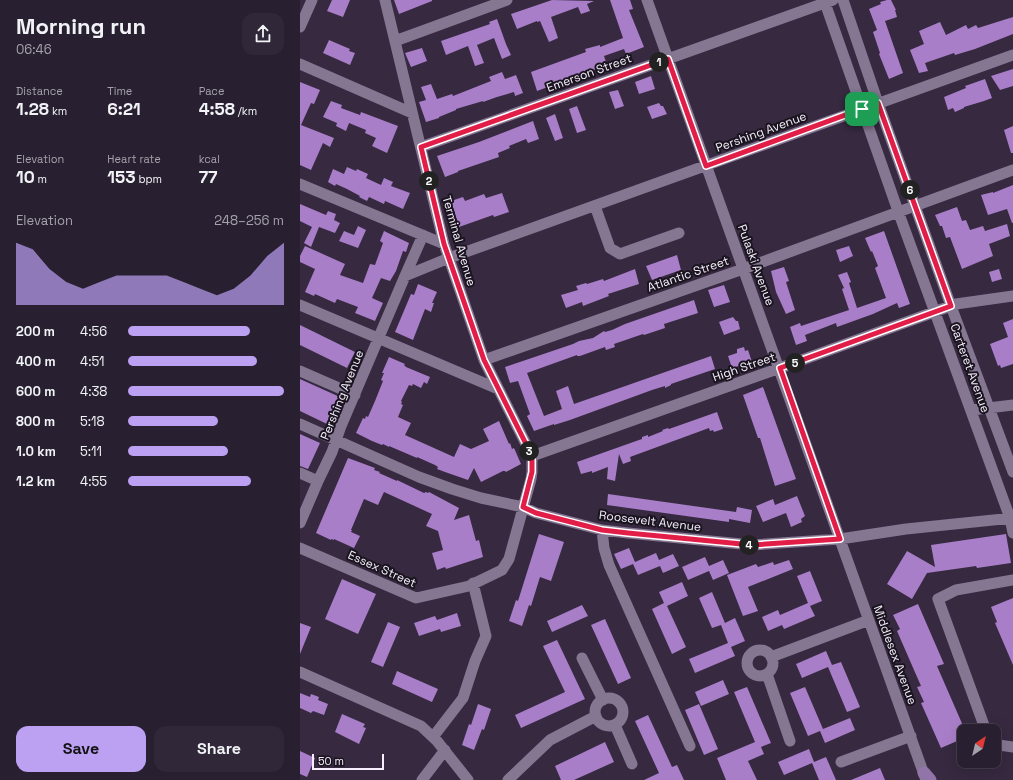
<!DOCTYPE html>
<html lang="en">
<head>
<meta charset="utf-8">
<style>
	:root { --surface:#281f30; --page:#302738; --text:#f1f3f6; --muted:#a5a2ab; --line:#443d4c; --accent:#bca0f2 }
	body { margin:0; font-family:"Space Grotesk",sans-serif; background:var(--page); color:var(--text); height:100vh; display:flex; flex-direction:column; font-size:15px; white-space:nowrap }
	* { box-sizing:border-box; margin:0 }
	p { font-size:13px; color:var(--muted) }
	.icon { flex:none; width:22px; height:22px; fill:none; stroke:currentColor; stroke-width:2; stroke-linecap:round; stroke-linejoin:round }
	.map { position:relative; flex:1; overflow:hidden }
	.drawer { display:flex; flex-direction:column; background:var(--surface); width:300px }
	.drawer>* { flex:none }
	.needle { width:26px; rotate:35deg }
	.controls { position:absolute; left:657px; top:724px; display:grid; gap:8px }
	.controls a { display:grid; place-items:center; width:44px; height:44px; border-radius:8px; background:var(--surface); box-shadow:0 4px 16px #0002,0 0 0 1px var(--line); font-size:20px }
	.scale { position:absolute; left:12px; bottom:10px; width:72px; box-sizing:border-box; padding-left:4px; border:2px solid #f6eefd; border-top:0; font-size:11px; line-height:14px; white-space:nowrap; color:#f6eefd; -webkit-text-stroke:3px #1a141f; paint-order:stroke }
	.pin { position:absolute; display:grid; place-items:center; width:34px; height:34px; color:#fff; margin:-17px; border-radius:8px; box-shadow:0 2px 6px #0006 }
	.km { position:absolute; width:20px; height:20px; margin:-10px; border-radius:50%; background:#222; color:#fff; font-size:11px; line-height:20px; text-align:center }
	.round { display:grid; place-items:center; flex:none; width:42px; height:42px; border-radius:12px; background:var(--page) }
	.overview { display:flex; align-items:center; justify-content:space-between; height:68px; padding:0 16px }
	h1 { font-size:22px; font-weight:700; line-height:30px }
	.stats { display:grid; grid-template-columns:repeat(3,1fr); gap:6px; height:68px; padding:4px 16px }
	.stats div { display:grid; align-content:center }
	.stats b { font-size:17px; font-weight:700 }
	.stats small { font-size:11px; font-weight:400 }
	.stats p { font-size:11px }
	.chart { height:112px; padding:8px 16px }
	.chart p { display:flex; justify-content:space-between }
	.chart svg { width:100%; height:72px; margin-top:4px; fill:var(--accent); opacity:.7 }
	.button { display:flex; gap:8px; margin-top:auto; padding:8px 16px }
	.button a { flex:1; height:46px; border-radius:12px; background:var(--accent); color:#111; font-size:16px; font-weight:700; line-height:46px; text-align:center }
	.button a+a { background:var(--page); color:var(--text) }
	ul { padding:0 16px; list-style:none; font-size:13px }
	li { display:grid; grid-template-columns:64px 48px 1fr; align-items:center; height:30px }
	li i { height:10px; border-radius:5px; background:var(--accent) }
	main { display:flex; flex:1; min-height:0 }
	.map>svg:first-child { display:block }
	.building { fill:#a87ec8 }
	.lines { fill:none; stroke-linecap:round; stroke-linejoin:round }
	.minor { stroke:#857792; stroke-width:11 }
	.major { stroke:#9175a8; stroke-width:13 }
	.route-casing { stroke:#fff; stroke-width:8 }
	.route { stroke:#e11d48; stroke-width:5 }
	.labels { text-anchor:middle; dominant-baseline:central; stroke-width:4; stroke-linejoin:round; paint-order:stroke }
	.street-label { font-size:12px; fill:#f6eefd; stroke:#1a141f }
</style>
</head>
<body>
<main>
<section class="drawer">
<div class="overview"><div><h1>Morning run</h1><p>06:46</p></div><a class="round"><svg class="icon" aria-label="share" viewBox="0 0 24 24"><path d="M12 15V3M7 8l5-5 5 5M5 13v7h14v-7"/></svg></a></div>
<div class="stats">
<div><p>Distance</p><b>1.28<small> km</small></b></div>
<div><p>Time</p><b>6:21</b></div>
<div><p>Pace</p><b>4:58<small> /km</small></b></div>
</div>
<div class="stats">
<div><p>Elevation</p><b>10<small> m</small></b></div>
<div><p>Heart rate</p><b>153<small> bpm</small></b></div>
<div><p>kcal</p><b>77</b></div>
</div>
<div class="chart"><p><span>Elevation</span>248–256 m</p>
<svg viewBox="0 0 160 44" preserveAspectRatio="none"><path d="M0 44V6L10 10L20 22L30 30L40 34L50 30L60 26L70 26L80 26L90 26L100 30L110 34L120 38L130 34L140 26L150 14L160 6V44z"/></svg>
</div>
<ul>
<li><b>200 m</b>4:56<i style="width:78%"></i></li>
<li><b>400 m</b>4:51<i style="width:83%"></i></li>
<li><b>600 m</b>4:38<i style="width:100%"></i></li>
<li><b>800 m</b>5:18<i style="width:58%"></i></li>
<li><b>1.0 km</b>5:11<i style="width:64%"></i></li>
<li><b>1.2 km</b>4:55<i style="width:79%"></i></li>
</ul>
<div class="button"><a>Save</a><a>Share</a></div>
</section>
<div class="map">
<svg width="713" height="780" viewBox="0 0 713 780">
	<rect width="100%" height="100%" fill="#362940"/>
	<path class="building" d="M32,0H50L43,17L27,11Z
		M94,0H132V1L99,14Z
		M252,0L294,1L287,4L290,11L281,14L278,7L251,17L258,38L249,42L240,21L237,22V21L217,29L211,14Z
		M310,0H330L333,9L329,10L344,47L326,54L324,49L304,56L307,65L237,91L231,72L286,52L285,49L300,45V47L323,38Z
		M587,0H591L596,10H595L597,17L585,21L603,73L589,79L579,54L580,53L573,32L577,30L569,9L581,4L580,2Z
		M713,17V34L675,49L655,55L654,53L625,63L628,71L619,73L610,50L624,44L619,31L640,22L646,35L666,25L668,29L676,25L678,28Z
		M197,19L206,44L211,55L202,59L194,38L177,45L184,63L175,66L168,46L146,55L141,41L190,24L189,22Z
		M29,40L50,49L49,51L55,53L50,65L23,53Z
		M122,48L127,61L111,67L105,53Z
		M713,69V86L700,90L691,76Z
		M202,72L205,79L216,75L223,93L215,96L214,92L197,97L183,102V101L156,109V110L139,117V118L126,122L119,102L126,100L121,87L131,84L137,99L152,94L153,96L191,81L189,77Z
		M351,76L355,89L339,94L335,82Z
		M685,79L692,98L684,101L664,107V108L655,112L653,108L648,110L644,97L666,88L665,86Z
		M0,82L20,90L14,104L11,103L1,125L34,138L30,147L23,143L11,170L0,165Z
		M318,90L324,106L315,109L309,92Z
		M31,101L42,105L41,108L60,115L61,112L98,126L87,153L72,146L76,138L65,133L66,130L49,123L46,131L36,126L37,123L23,117Z
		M359,103L361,106H363L367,114L352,119L347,107Z
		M277,106L286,130L277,133L269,109Z
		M255,114L263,138L255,141L246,118Z
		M233,121L239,139L228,143L226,139L209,146L210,148L198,153L199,157L158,171V172L145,177L137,156L179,142Z
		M713,126V153H711L704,130Z
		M47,167L56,171L57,169L68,174L66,178L81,185L84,178L93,182L91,186L110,193L103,209L85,201L84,204L69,197L67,201L59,197L60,196L47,189L36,184L35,186L28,182L33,169L44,174Z
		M713,185V223H712L707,209L688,215L681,195L693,192V193Z
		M202,193L209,212L194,217L193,215L159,227L151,201L163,197L165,201L184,194L186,198Z
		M0,204L26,215L28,211L36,214L34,220L40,223L35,233L19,227L11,247L4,243L12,227L0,221Z
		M657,207L662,221L666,220L670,230L683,226L685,231L707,224L710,236L689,244L693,256L662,269L650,237L646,238L642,226H640L635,215Z
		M58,226L66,230L58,248L39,241L44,231L54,235Z
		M84,231L109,243L106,252L103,251L96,271L90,281L81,278L72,298L83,303L75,321L55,313L58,307L37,299L35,303L15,294L14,296L5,292L15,269L0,262V256L5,246L45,264L40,275L63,283L70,264L75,265L83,243L80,241Z
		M584,231L610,304L599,308L597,303L573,314L537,327L536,323L505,335L507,341L496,345L490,327L500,323L501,326L549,310L542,289L544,288L538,275L547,272L551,282L549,283L557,308L586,298L575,268L578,266L572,251L571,252L565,238Z
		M549,246L553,256L540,262L536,250Z
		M377,255L381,270L352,280L346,266Z
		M484,267L489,281L486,282L495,310L486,314L476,292L471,271Z
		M335,269L339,284L308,294L309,296L283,306L282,302L266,308L261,295L278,290L276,286L286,283L287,284L303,279L304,281Z
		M699,269L702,279L692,282L689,272Z
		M118,284L137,292L132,303H134L131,312L125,309L113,340L95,332L111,294L114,295Z
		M424,285L430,302L414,307L408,290Z
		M394,300L398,313L364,324L365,328L344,335L343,334L314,344L315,347L306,350L305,347L280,356H277V355L227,373L244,416L262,409L256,391L268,386L274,404L411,356L415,369L371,384V385L365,388V386L352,390L270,420L254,425V424L234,431L227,416L230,414L218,381L210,383L205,367L273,344L279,341L293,338L304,331L305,332L312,330L325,324Z
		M433,317L436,321H438L440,329L424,335L419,322Z
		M713,319V364L701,368L700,365L698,366L690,344L708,337L703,323Z
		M0,325L55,352L47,368L0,345Z
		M444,347L445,351L448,350L452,362L432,368L428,356L437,353V349Z
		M89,357L105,364L104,365L106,367L130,377L127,384L124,382L121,388L113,384L112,386L109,385L101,401L102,402L101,404L103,405L98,417L111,423L105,435L154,457L160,444L171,449L189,441L183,429L199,421L209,444L210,443L212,449L214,448L221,464L206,472L205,471H203L181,482L174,468L168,480L145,472L137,469L138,467L135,465L117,457V458L89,446V447L83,444L82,445L72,441L56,433L63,418L65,419L66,416L68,417L75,401L83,381L81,380L84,373H82Z
		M0,379L42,398L29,425L0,411Z
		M463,387L496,479L475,486L460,438H458L443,395Z
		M417,412L423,429L414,432L413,430L410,431L409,428L330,457L331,461L323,464L319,454L315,481L307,479L308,467L292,473V471L281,474L277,462L339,440L342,439V437L348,435V437L363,431L362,430L368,428L369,429Z
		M0,434L20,443L8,469L0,466Z
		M48,458L75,468L74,470L80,472L79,473L97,481V480L124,493L126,492L128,493L129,492L159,508L154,520L169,515L176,541L179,540L183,557L146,569L145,567L137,570L132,553L143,550L138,531L126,526L132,514L84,492L78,505L64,499L51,530H52L51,532L60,536L54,548L34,539V540L31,539V540L16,533Z
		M308,494L436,512L437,507L452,510L450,523L429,519V522L307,505Z
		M497,496L505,516L501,519L502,522L491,527L486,513L463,522L456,506L473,499L475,505Z
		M239,534L264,542L251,581L240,577L231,606L229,605L222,626L209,621L216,600L218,601Z
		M706,534L711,563L677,568L676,566L627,573L612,599L587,584L607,551L635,567L631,545Z
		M329,548L335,562L356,553L359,560L373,554L379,566L363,573L360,566L338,575L333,564L321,569L314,554Z
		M405,557L409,566L423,560L429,573L413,580L409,571L388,580L382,567Z
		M489,560L493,569L448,587L458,611L443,616L427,575L456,564L458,567L473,562L474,565Z
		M510,571L522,601L510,606L515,616L484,629L482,625L468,631L462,617L478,610L480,615L508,603L497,576Z
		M42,579L76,594L58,634L25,619Z
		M382,582L388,596L367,606L386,647L372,654L352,609L364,603L359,592Z
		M412,592L425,623L435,618L445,641L431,647L435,656L395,673L389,659L428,643L421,625L412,628L399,598Z
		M713,598V665L695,623L697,622L691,607Z
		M618,604L644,664L637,666L664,728V738L641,748L621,703L624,702L617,687L621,686L597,631L600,629L593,615Z
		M282,605L288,616L252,632L247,621Z
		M157,613L161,626L141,632L140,629L119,636L114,623L135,616L137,620Z
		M305,619L331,678L318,684L291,625Z
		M88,622L100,627L83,667L71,662Z
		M0,623L11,627L0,654Z
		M257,640L285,699L221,728L215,715L265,692L243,646Z
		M526,651L532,665L541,662L560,707L547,712L528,667L502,678L496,664Z
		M97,671L138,689L132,702L92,684Z
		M423,680L429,694L401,706L395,692Z
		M447,687L471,743L461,747L464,754L448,761L457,780H426L417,758L455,742L434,692Z
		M505,687L523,729L550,718L555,730L525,743L520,731L508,736L490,693Z
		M0,693L10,697L11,694L19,697L18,700L28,704L24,715L13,711L11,713L0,708Z
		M178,704L191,709L184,730L182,729L174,750L162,745L169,724L171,725Z
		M399,704L418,749L404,755L385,710Z
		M42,714L65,724L63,727L66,728L59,744L35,732Z
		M348,715L372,767L377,765L384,780H344L359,773L335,721Z
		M305,742L314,762L274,780H261L255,766Z
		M509,749L514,762L526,757L536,780H519L512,763L484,775L478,762Z
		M0,751L15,758L7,777L0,774Z
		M580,768L585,780H551Z"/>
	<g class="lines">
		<path class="minor" d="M347,0L626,780
			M524,0L598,211L710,518L713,533
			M543,0L578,103L651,306L713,472
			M0,27L12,0
			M95,41L207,0
			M0,64L112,113
			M121,147L533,0
			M0,184L144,244
			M295,206L310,248L320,254L379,233
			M105,276L123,235
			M0,305L198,389
			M184,360L443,269L713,170
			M0,371L55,395
			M672,410L713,405
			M0,424L119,477L152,489L181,498L223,507L236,513L302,530L328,533L452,545L540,539L606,529L713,518
			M232,456L480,368L656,304L713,296
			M0,473L18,481
			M0,523L18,481L32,452L41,426L105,276L149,258L713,55
			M302,530L304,548L309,565L390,746
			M0,548L116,598L169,586L202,570L209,559L231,479L232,472V456L184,360L144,244L85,0
			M447 663a13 13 0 1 1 26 0a13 13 0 1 1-26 0Z
			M471,657L569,620
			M282,658L303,700
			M0,672L121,726L137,741L168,780
			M467,674L490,741
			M295 712a14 14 0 1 1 28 0a14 14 0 1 1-28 0Z
			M315,725L332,764
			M686,731L638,599L656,590L713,580
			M133,737L163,698L175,661L186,636L173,583
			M694,739L699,745L713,747
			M541,762L611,736
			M122,780L145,750
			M208,780L250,740L296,716"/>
		<path class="major" d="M624,773L630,780"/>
	</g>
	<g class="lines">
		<defs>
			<path id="route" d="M368,59L406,166L578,103L651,306L480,368L540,539L452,545L328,533L302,530L236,513L223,507L232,472V456L184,360L144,244L121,147Z"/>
		</defs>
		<use href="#route" class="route-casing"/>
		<use href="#route" class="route"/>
	</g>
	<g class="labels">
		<g class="street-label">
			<text transform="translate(289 73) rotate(-20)">Emerson Street</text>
			<text transform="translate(461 132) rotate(-20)">Pershing Avenue</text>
			<text transform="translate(159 241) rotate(74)">Terminal Avenue</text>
			<text transform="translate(456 265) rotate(70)">Pulaski Avenue</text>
			<text transform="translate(388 274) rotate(-19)">Atlantic Street</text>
			<text transform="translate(444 367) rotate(-19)">High Street</text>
			<text transform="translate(670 368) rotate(70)">Carteret Avenue</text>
			<text transform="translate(42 395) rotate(-68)">Pershing Avenue</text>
			<text transform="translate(350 521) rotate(7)">Roosevelt Avenue</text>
			<text transform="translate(82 569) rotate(24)">Essex Street</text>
			<text transform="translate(595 655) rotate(70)">Middlesex Avenue</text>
		</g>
	</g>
</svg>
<div class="controls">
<a><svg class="needle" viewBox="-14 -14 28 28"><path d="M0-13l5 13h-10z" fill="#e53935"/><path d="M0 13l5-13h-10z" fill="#a5a2ab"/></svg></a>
</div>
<div class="scale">50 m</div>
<div class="pin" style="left:562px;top:109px;background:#1e9e55"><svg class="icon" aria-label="arrive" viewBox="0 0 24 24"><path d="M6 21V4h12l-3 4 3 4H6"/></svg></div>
<b class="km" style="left:359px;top:62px">1</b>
<b class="km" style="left:129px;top:181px">2</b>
<b class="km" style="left:229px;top:451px">3</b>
<b class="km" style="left:449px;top:545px">4</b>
<b class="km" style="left:495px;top:363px">5</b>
<b class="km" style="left:610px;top:190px">6</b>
</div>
</main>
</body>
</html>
